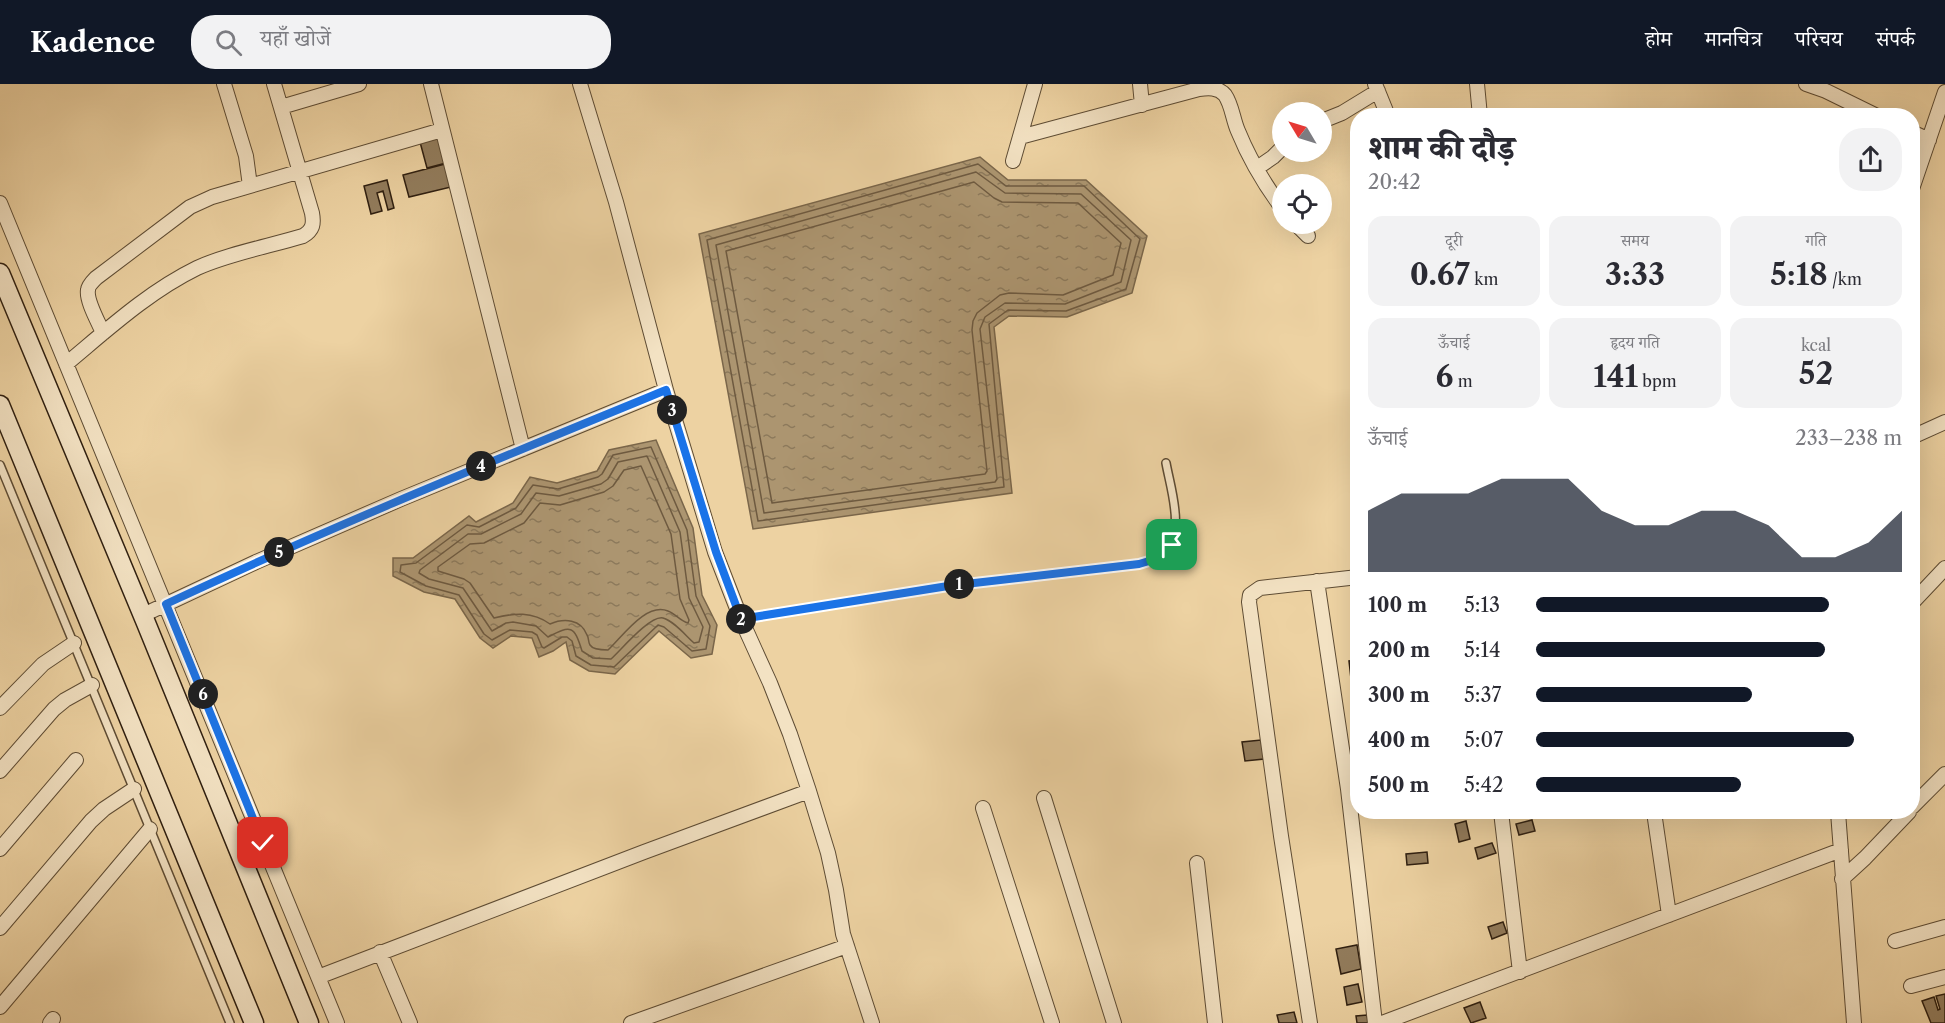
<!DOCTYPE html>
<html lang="hi">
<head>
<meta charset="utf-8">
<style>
	:root { --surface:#fff; --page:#f2f2f3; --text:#2b2b33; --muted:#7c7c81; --accent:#111827 }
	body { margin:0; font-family:"Libre Caslon Text","Noto Serif Devanagari",serif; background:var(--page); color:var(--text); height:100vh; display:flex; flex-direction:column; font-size:22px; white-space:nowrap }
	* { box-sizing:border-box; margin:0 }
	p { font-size:20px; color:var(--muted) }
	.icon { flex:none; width:33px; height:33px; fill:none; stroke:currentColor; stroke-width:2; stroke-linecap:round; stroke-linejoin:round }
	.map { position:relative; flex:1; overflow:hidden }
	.sheet { position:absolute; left:1350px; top:24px; width:570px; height:711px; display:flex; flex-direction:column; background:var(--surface); border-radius:24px; box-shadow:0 6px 24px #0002 }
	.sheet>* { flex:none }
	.needle { width:39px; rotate:308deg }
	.controls { position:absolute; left:1272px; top:18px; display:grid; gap:12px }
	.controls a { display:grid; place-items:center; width:60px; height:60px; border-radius:50%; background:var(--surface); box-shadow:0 6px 24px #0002; font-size:30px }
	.pin { position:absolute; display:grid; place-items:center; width:51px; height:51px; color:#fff; margin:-26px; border-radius:12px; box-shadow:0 3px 9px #0006 }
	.km { position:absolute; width:30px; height:30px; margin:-15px; border-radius:50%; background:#222; color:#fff; font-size:16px; line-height:30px; text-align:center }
	.round { display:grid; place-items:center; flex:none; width:63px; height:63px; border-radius:24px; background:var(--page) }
	.overview { display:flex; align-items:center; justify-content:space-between; height:102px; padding:0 18px }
	h1 { font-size:33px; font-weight:800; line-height:45px }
	.metrics { display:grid; grid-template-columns:repeat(3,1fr); gap:9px; height:102px; padding:6px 18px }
	.metrics div { display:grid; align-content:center; border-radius:15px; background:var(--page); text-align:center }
	.metrics b { font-size:30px; font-weight:800 }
	.metrics small { font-size:16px; font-weight:400 }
	.metrics p { font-size:16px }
	.chart { height:168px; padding:12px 18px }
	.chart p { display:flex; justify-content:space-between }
	.chart svg { width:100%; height:108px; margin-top:6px; fill:var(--accent); opacity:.7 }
	ul { padding:0 18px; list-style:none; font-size:20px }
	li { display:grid; grid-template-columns:96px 72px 1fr; align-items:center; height:45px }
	li i { height:15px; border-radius:8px; background:var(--accent) }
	header { display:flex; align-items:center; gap:36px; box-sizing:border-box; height:84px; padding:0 30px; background:var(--accent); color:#fff }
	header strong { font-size:28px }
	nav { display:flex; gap:33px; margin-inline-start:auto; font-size:21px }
	.search { width:420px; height:54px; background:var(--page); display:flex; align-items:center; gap:15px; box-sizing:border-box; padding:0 21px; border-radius:24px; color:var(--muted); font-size:22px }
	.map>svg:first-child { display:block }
	.water { fill:url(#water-ripples); stroke:#7a664a; stroke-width:1.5 }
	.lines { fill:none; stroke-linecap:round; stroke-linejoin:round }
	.shore { stroke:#6e5a40; stroke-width:1.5 }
	.building { fill:#927c5c; stroke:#2f1f10; stroke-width:1.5 }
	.lane-casing { stroke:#5e4c34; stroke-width:10 }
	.street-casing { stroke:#5e4c34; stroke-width:16 }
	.secondary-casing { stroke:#2f1f10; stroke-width:21 }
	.lane { stroke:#f3e2c3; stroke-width:7 }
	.street { stroke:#f3e2c3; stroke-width:14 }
	.secondary { stroke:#f3e2c3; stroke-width:18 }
	.route-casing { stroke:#fff; stroke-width:12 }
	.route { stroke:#1a73e8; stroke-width:8 }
</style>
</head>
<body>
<header>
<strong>Kadence</strong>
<div class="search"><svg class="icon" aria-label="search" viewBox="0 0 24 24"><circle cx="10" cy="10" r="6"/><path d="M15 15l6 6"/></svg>यहाँ खोजें</div>
<nav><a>होम</a><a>मानचित्र</a><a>परिचय</a><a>संपर्क</a></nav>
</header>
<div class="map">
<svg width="1945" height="939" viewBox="0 0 1945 939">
	<defs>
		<pattern id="water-ripples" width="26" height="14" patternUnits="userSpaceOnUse" patternTransform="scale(1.5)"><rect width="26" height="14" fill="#ac9570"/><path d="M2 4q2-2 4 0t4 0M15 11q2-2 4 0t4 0" fill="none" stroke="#8c795b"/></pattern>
	</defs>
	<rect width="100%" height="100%" fill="#edd2a2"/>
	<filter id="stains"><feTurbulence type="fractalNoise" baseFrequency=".00333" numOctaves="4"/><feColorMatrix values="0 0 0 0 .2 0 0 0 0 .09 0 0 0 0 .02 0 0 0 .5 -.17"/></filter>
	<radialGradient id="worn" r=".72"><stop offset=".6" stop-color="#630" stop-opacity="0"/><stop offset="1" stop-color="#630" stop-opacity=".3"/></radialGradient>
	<path class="water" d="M980,73L1008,96H1086L1147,152L1132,209L1067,233L1009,232L994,243L1012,409L753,445L699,150Z
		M656,356L693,444L702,511L717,541L712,570L691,574L659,547L615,590L589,587L570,576L566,558L553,567L539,573L532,554L511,552L493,564L480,554L455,515L424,508L393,492V474H413L469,432L476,438L513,419L530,393L557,399L597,387L609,366Z"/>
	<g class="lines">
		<path class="shore" d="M978,80L1006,102H1084L1140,155L1126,205L1066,227L1008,226L989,240L1004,403L758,437L707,156Z
			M976,88L1005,109L1081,110L1131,156L1121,198L1065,220L1005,219L985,233L980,245L997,395L995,398L764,429L716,161Z
			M974,98L994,114L1002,118L1078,119L1121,159L1113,191L1063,211L1009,209L1000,211L977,229L973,237L972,246L987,387L985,390L772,419L726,167Z
			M651,363L687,446L696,512L710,542L706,565L692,567L664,543L658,541L614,583L591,581L576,572L572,557L567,553H562L544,564L542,563L537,551L532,548L510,546L492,556L484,550L459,511L426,502L400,488L401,481L416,479L467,441L479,443L516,424L533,401L558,405L598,393L602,390L613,371Z
			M647,372L680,448L689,514L703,543L699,558L694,559C685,551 674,537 663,534C650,531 621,566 611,575L593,574L582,567C574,541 571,541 548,553L536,542L513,538L506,539L492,547L463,504L429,495L419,489L420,486L468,450H481L521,430L536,409L559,412L601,400L608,395L618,378Z
			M641,382L671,450L680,515L689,536L688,539C680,537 676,530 668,527C646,518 623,552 608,566C603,566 593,566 590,561C588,558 589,554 587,551C581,535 564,534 550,540C532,527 514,529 494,534L470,499L464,495L438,487V483L470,460L484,459L524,439L540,419L560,421L604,408L613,402L624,386Z"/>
	</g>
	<path class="building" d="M439,53L446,79L427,84L420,58Z
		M445,80L451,103L409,113L403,91Z
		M387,96L394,124L388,126L383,107L377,109L382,127L371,130L364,102Z
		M1358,576V594L1351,595L1349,577Z
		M1261,656L1264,675L1245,677L1242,658Z
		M1532,736L1535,747L1519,751L1516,740Z
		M1466,737L1470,755L1459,758L1455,740Z
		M1492,759L1496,769L1478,775L1475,764Z
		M1427,768L1428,779L1407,781L1406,770Z
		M1503,838L1507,849L1492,855L1488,843Z
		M1357,861L1361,885L1341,890L1336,865Z
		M1358,900L1362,918L1347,921L1344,903Z
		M1945,910V939H1931L1922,917L1934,913L1938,926L1940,925L1936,912Z
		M1480,918L1486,934L1471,939L1464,924Z
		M1294,928L1297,939H1279L1277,931Z
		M1367,931L1369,939H1357L1356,932Z"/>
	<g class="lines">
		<defs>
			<path id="lane" d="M0,381L230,939
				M741,535L948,502L1139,480C1145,478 1155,477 1161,473C1187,451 1171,407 1166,379"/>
			<path id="street" d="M224,0L246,72L250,102
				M431,0L523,365
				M580,0L616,118L666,306L715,468L741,535L770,599L790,650L809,707L828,769L836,806L843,850L872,939
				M1140,0L1142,21
				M1375,0L1388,32
				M1477,0L1480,32
				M1806,0L1826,7L1877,32
				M281,23L359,0
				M1322,37L1342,29L1378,7
				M1912,48L1929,56
				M1020,53L1199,5C1208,4 1218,3 1225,11C1232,21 1233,36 1238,47C1249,74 1265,101 1282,124
				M1013,77L1035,0
				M1257,84L1273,73L1282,64
				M1912,105L1945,8
				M0,119L337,939
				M1296,140L1308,152
				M103,249C99,239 86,217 88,206C88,202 93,197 96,194L190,123L212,113L442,46
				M66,280C107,246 148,208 197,184C227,170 270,162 303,152C313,146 314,140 312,129L274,0
				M1912,353L1945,338
				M1317,497L1348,705L1375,939
				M1912,519L1945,484
				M143,531L256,478L401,415L666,306
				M0,624L43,580L74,559
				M0,687L54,625L65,616L92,601
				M1044,714L1114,939
				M1912,723L1945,690
				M983,724L1052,939
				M1501,728L1520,888
				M1654,728L1669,831
				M1838,728L1854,939
				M0,765L76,676
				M1197,779L1215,939
				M1842,795L1865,774L1909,728
				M0,844L91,737L104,725L134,705
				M1895,857L1945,843
				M380,868L410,939
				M318,893L644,768L809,707
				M1911,902L1945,893
				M0,923L150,745
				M50,939L53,935
				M631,939L847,862
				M1310,939L1281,752L1249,518L1250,511L1260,504L1358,493
				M1382,939L1841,766"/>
			<path id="secondary" d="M0,189L146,539L309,939
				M0,321L254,939"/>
		</defs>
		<use href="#lane" class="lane-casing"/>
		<use href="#street" class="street-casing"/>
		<use href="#secondary" class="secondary-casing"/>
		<use href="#lane" class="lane"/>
		<use href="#street" class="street"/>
		<use href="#secondary" class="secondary"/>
	</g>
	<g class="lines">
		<defs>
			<path id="route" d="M263,759L166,520C330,443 498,375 666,306L716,468L741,535L948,502L1139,480L1159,474L1172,461"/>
		</defs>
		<use href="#route" class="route-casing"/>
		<use href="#route" class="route"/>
	</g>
	<rect width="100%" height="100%" filter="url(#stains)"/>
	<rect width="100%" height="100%" fill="url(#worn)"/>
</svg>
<div class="controls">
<a><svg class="needle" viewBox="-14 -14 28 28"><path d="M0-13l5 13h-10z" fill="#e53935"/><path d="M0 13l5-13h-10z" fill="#7c7c81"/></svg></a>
<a><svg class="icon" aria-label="locate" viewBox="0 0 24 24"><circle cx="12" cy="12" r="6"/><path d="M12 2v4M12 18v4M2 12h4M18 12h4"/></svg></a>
</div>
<div class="pin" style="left:1172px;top:461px;background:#1e9e55"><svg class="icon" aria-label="arrive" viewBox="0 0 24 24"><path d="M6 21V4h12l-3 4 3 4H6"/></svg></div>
<div class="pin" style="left:263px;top:759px;background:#d93025"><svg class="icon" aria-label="check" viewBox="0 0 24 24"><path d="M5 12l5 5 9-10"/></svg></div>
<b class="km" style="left:959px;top:500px">1</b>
<b class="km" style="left:741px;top:535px">2</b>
<b class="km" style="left:672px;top:326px">3</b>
<b class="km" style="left:481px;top:382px">4</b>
<b class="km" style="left:279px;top:468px">5</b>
<b class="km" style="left:203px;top:610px">6</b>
<section class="sheet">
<div class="overview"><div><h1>शाम की दौड़</h1><p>20:42</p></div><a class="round"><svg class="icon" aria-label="share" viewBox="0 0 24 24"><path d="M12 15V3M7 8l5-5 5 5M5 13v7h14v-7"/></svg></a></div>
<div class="metrics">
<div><p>दूरी</p><b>0.67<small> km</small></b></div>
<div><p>समय</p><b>3:33</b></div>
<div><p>गति</p><b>5:18<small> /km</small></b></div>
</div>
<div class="metrics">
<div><p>ऊँचाई</p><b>6<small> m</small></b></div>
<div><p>हृदय गति</p><b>141<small> bpm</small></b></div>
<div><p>kcal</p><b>52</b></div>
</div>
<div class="chart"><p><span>ऊँचाई</span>233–238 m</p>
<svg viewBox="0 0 160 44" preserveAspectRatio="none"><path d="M0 44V19L10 12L20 12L30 12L40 6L50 6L60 6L70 19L80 25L90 25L100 19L110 19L120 25L130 38L140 38L150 32L160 19V44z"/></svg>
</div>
<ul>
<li><b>100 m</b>5:13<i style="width:80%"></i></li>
<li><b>200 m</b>5:14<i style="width:79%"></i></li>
<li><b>300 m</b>5:37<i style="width:59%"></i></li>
<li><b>400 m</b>5:07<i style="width:87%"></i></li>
<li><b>500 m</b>5:42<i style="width:56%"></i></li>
</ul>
</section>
</div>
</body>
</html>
